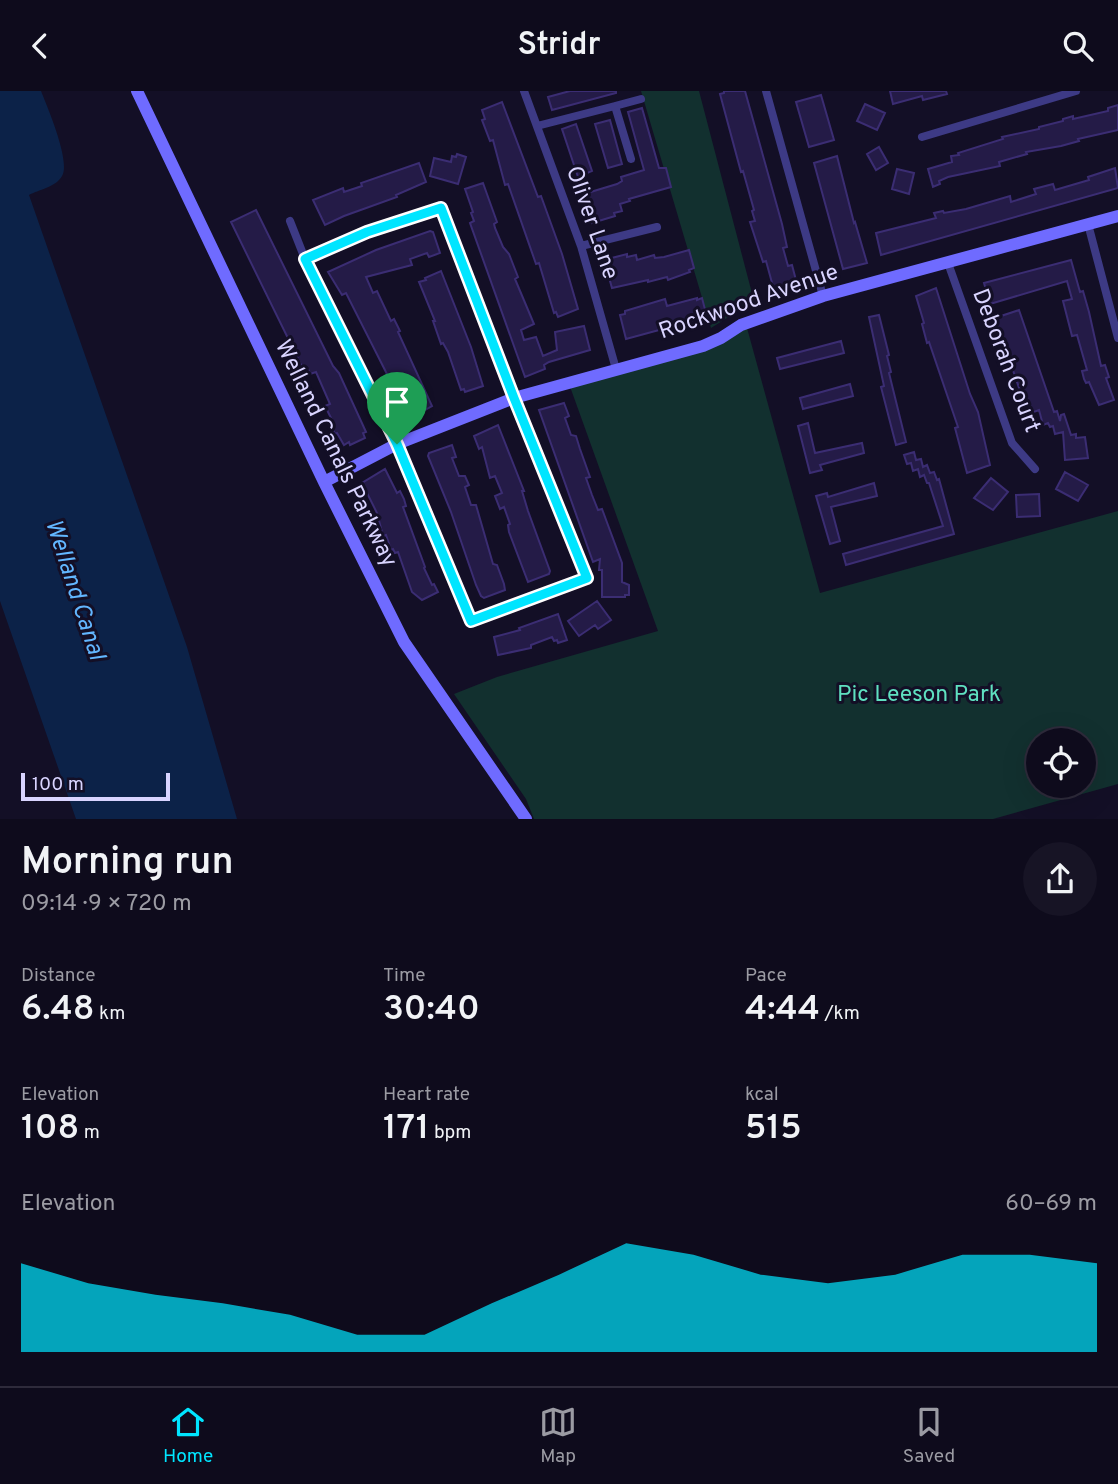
<!DOCTYPE html>
<html lang="en">
<head>
<meta charset="utf-8">
<style>
	:root { --surface:#0e0b1c; --page:#171425; --text:#f1f3f6; --muted:#9b9ba3; --line:#2e2b3b; --accent:#00e5ff }
	body { margin:0; font-family:Overpass,sans-serif; background:var(--page); color:var(--text); height:100vh; display:flex; flex-direction:column; font-size:26px; white-space:nowrap }
	* { box-sizing:border-box; margin:0 }
	p { font-size:23px; color:var(--muted) }
	.icon { flex:none; width:38px; height:38px; fill:none; stroke:currentColor; stroke-width:2; stroke-linecap:round; stroke-linejoin:round }
	.map { position:relative; height:728px; overflow:hidden }
	.sheet { display:flex; flex-direction:column; background:var(--surface); flex:1 }
	.sheet>* { flex:none }
	.buttons { position:absolute; left:1026px; top:637px; display:grid; gap:14px }
	.buttons a { display:grid; place-items:center; width:70px; height:70px; border-radius:50%; background:var(--surface); box-shadow:0 7px 28px #0002,0 0 0 2px var(--line); font-size:35px }
	.scale { position:absolute; left:21px; bottom:18px; width:149px; box-sizing:border-box; padding-left:7px; border:4px solid #d9d4ff; border-top:0; font-size:19px; line-height:24px; white-space:nowrap; color:#d9d4ff; -webkit-text-stroke:5px #130f26; paint-order:stroke }
	.pin { position:absolute; display:grid; place-items:center; width:60px; height:60px; color:#fff; margin:-72px -30px; border-radius:50% 50% 50% 0; rotate:-45deg; box-shadow:0 0 7px #0007 }
	.pin .icon { rotate:45deg }
	.round { display:grid; place-items:center; flex:none; width:74px; height:74px; border-radius:37px; background:var(--page) }
	.head { display:flex; align-items:center; justify-content:space-between; height:119px; padding:0 21px }
	h1 { font-size:38px; font-weight:600; line-height:52px }
	.stats { display:grid; grid-template-columns:repeat(3,1fr); gap:10px; height:119px; padding:7px 21px }
	.stats div { display:grid; align-content:center }
	.stats b { font-size:35px; font-weight:600 }
	.stats small { font-size:19px; font-weight:400 }
	.stats p { font-size:19px }
	.chart { height:196px; padding:14px 21px }
	.chart p { display:flex; justify-content:space-between }
	.chart svg { width:100%; height:126px; margin-top:7px; fill:var(--accent); opacity:.7 }
	header { display:flex; justify-content:space-between; align-items:center; height:91px; padding:0 21px; background:var(--surface); font-size:32px; font-weight:600 }
	.tabs { display:flex; justify-content:space-around; align-items:center; height:98px; border-top:2px solid var(--line); background:var(--surface); font-size:19px; color:var(--muted) }
	.tabs a { display:grid; justify-items:center; gap:4px }
	.tabs .on { color:var(--accent) }
	.map>svg:first-child { display:block }
	.green { fill:#12302f; fill-rule:evenodd }
	.water { fill:#0c2248 }
	.building { fill:#241b47; stroke:#3b2d73; stroke-width:2 }
	.lines { fill:none; stroke-linecap:round; stroke-linejoin:round }
	.street { stroke:#3d3a85; stroke-width:8 }
	.secondary { stroke:#6f6bff; stroke-width:12 }
	.route-casing { stroke:#fff; stroke-width:14 }
	.route { stroke:#00e5ff; stroke-width:9 }
	.labels { text-anchor:middle; dominant-baseline:central; stroke-width:6; stroke-linejoin:round; paint-order:stroke }
	.street-label { font-size:23px; fill:#d9d4ff; stroke:#130f26 }
	.park-label { font-size:23px; fill:#5fe0c0; stroke:#130f26 }
	.water-label { font-size:24px; font-style:italic; fill:#62b6ff; stroke:#130f26 }
</style>
</head>
<body>
<header><svg class="icon" aria-label="back" viewBox="0 0 24 24"><path d="M15 5l-7 7 7 7"/></svg>Stridr<svg class="icon" aria-label="search" viewBox="0 0 24 24"><circle cx="10" cy="10" r="6"/><path d="M15 15l6 6"/></svg></header>
<div class="map">
<svg width="1118" height="728" viewBox="0 0 1118 728">
	<rect width="100%" height="100%" fill="#130f26"/>
	<path class="green" d="M641,0H699L754,210L711,237Z
		M747,237L820,502L1118,420V693L993,728H534L526,708L454,603L497,586L658,540L568,290ZM1038,649H1083V695H1038Z"/>
	<path class="water" d="M0,0H41C47,15 71,71 62,85C56,96 38,99 29,104L187,556L237,728H76L0,510Z"/>
	<path class="building" d="M570,0H616V2L552,19L548,6Z
		M724,0H745L782,133L787,156L783,157L788,175L792,174L797,193L774,199L766,170L763,171L750,131L755,130L752,120L754,119L743,80L741,81L720,3L724,2Z
		M890,0H946L947,3L923,9L922,5L893,13Z
		M821,4L834,49L809,56L796,11Z
		M502,11L538,106L541,105L562,163L578,218L558,226L556,221L554,222L539,172L536,173L508,93L505,94L493,49L490,50L482,29L485,28L482,19Z
		M865,13L885,22L877,39L857,30Z
		M1118,14V39L1078,48L1079,50L1061,55L1026,61L1027,63L999,71L1000,75L948,86L939,90L940,93L933,96L928,78L952,71L951,65L959,64L958,62L1003,48L1002,46L1039,38V36L1063,30V28L1073,25V28L1108,20V17Z
		M642,17L659,77H666L671,96L629,108L630,110L620,113L622,120L614,122L615,125L592,132L584,103L617,93L622,90L621,86L644,79L628,21Z
		M610,29L622,73L608,77L595,33Z
		M576,33L592,80L578,86L562,38Z
		M879,56L888,72L876,79L867,63Z
		M457,63L466,66L458,93L430,85L434,67L451,71L452,65L456,66Z
		M837,65L854,132L855,131L867,172L843,178L814,72Z
		M419,72L426,91L396,104L397,106L344,125L325,134L313,109L343,97L344,101L362,95L361,92Z
		M1115,77L1118,97L881,164L876,142L936,127L934,122L943,120L944,122L966,118L1010,105L1011,111L1036,103L1034,98L1053,93L1055,99L1089,89L1088,86Z
		M897,78L914,82L909,103L892,98Z
		M483,92L497,131L494,133L495,137L503,156L509,163L518,186L515,188L534,233L521,239L524,249L536,246L543,265L557,259L555,241L584,235L590,259L549,271L544,274L545,278L525,286L470,132L474,130L471,122L473,121L465,98Z
		M256,119L333,275L339,282L366,341L363,342L365,347L350,354L349,351L344,354L337,342L335,343L329,331L332,329L325,315L330,313L316,281L310,283L309,280L305,282L231,131Z
		M430,140L433,141L440,162L429,166L427,162L410,168L412,174L366,186L373,202L377,200L391,230L394,228L400,240L398,241L432,315L407,329L394,297L346,202L342,204L328,181L376,159Z
		M689,159L694,177L689,179L690,181L668,189L667,186L648,191V189L612,197L604,169L627,163V166L636,164L637,169L654,164L655,167L664,166Z
		M1071,169L1080,201L1083,200L1089,221L1101,275L1105,274L1109,286L1106,287L1114,309L1099,314L1089,291L1086,292L1084,288L1082,280L1087,279L1077,244L1072,245L1063,210L1072,208L1067,190L990,213L984,192Z
		M441,180L471,256L483,295L465,301L464,298L461,299L448,261L443,252L441,253L433,230H435L419,191L426,189L425,187Z
		M936,197L970,303L978,321L990,374L967,382L955,337L958,336L929,251L927,252L922,233L924,232L916,205Z
		M697,207V209L702,207L707,226L626,248L620,224L625,223V220L665,208L667,215Z
		M1019,219L1054,321L1057,320L1060,330L1061,324L1064,323L1071,344L1076,343V347L1085,346L1088,367L1065,369L1063,341L1055,343L1053,335L1050,336L1048,332L1043,334L1039,319L1028,323L995,227Z
		M879,224L889,264L887,265L891,281L889,282L906,351L896,354L881,296L884,295L869,226Z
		M841,250L844,262L780,278L777,267Z
		M850,293L853,305L803,318L800,307Z
		M564,312L569,325L565,327L571,344L576,345L580,358L590,386L586,387L592,404L598,419L602,418L622,472V491L629,494V504H625V506H602V479H599L600,468L593,471L539,319Z
		M808,332L815,362L862,352L864,362L820,374L822,379L810,382L798,335Z
		M498,334L524,400H522L528,420L550,480L549,483L528,491L509,441L508,434L510,433L504,416L500,418L495,405L502,402L495,385L490,387L482,356L479,358L474,345Z
		M452,354L456,366L452,367L459,385H465L469,394L465,396L471,414H476L493,473L497,474L504,493L505,499L484,507L481,505L476,494L451,421L428,365L429,362Z
		M914,361L916,369L921,368L923,376L927,374L930,382L934,381L937,389L939,388L954,443L846,474L843,463L943,435L929,392H927L924,384L920,386L918,378L913,380L911,372L907,373L904,364Z
		M385,378L397,402L400,400L404,408L406,415L403,416L425,476L424,477L432,494L434,493L438,501L422,509L412,501L398,461L395,462L393,458L391,459L386,444L383,445L377,422L362,392Z
		M1065,381L1088,394L1078,410L1056,398Z
		M991,387L1008,401L993,419L974,407Z
		M874,392L877,405L831,416L840,450L830,453L816,405L827,402L828,406Z
		M1039,403L1040,425L1017,426L1016,404Z
		M597,510L611,529L598,538L595,534L579,545L568,530Z
		M558,523L567,549L558,552L557,549L554,550L552,546L531,554V557L498,564L494,546L520,539L519,537Z"/>
	<g class="lines">
		<path class="street" d="M524,0L581,155L616,278
			M766,0L823,205
			M615,15L641,8
			M537,35L615,15L631,68
			M922,46L1076,0
			M290,130L305,168L397,353L471,530L587,487L514,307L441,117L367,141L305,168
			M1088,133L1118,247
			M581,155L657,136
			M948,172L1012,352L1035,378"/>
		<path class="secondary" d="M137,0L324,391L404,551L526,728
			M324,391L397,353L514,307L703,255L721,247L741,234L823,205L1118,125"/>
	</g>
	<g class="lines">
		<defs>
			<path id="route" d="M441,117L514,307L587,487L471,530L397,353L305,168L367,141Z"/>
		</defs>
		<use href="#route" class="route-casing"/>
		<use href="#route" class="route"/>
	</g>
	<g class="labels">
		<g class="street-label">
			<text transform="translate(591 132) rotate(71)">Oliver Lane</text>
			<text transform="translate(749 212) rotate(-19)">Rockwood Avenue</text>
			<text transform="translate(1005 270) rotate(69)">Deborah Court</text>
			<text transform="translate(335 363) rotate(64)">Welland Canals Parkway</text>
		</g>
		<g class="park-label">
			<text x="919" y="604">Pic Leeson Park</text>
		</g>
		<g class="water-label">
			<text transform="translate(74 499) rotate(72)">Welland Canal</text>
		</g>
	</g>
</svg>
<div class="buttons">
<a><svg class="icon" aria-label="locate" viewBox="0 0 24 24"><circle cx="12" cy="12" r="6"/><path d="M12 2v4M12 18v4M2 12h4M18 12h4"/></svg></a>
</div>
<div class="scale">100 m</div>
<div class="pin" style="left:397px;top:353px;background:#1e9e55"><svg class="icon" aria-label="arrive" viewBox="0 0 24 24"><path d="M6 21V4h12l-3 4 3 4H6"/></svg></div>
</div>
<section class="sheet">
<div class="head"><div><h1>Morning run</h1><p>09:14 · 9 × 720 m</p></div><a class="round"><svg class="icon" aria-label="share" viewBox="0 0 24 24"><path d="M12 15V3M7 8l5-5 5 5M5 13v7h14v-7"/></svg></a></div>
<div class="stats">
<div><p>Distance</p><b>6.48<small> km</small></b></div>
<div><p>Time</p><b>30:40</b></div>
<div><p>Pace</p><b>4:44<small> /km</small></b></div>
</div>
<div class="stats">
<div><p>Elevation</p><b>108<small> m</small></b></div>
<div><p>Heart rate</p><b>171<small> bpm</small></b></div>
<div><p>kcal</p><b>515</b></div>
</div>
<div class="chart"><p><span>Elevation</span>60–69 m</p>
<svg viewBox="0 0 160 44" preserveAspectRatio="none"><path d="M0 44V13L10 20L20 24L30 27L40 31L50 38L60 38L70 27L80 17L90 6L100 10L110 17L120 20L130 17L140 10L150 10L160 13V44z"/></svg>
</div>
</section>
<nav class="tabs">
<a class="on"><svg class="icon" aria-label="home" viewBox="0 0 24 24"><path d="M3 11l9-7 9 7M6 9v11h12V9"/></svg>Home</a>
<a><svg class="icon" aria-label="map" viewBox="0 0 24 24"><path d="M3 6l6-2 6 2 6-2v14l-6 2-6-2-6 2zM9 4v14M15 6v14"/></svg>Map</a>
<a><svg class="icon" aria-label="saved" viewBox="0 0 24 24"><path d="M7 4h10v16l-5-4-5 4z"/></svg>Saved</a>
</nav>
</body>
</html>
